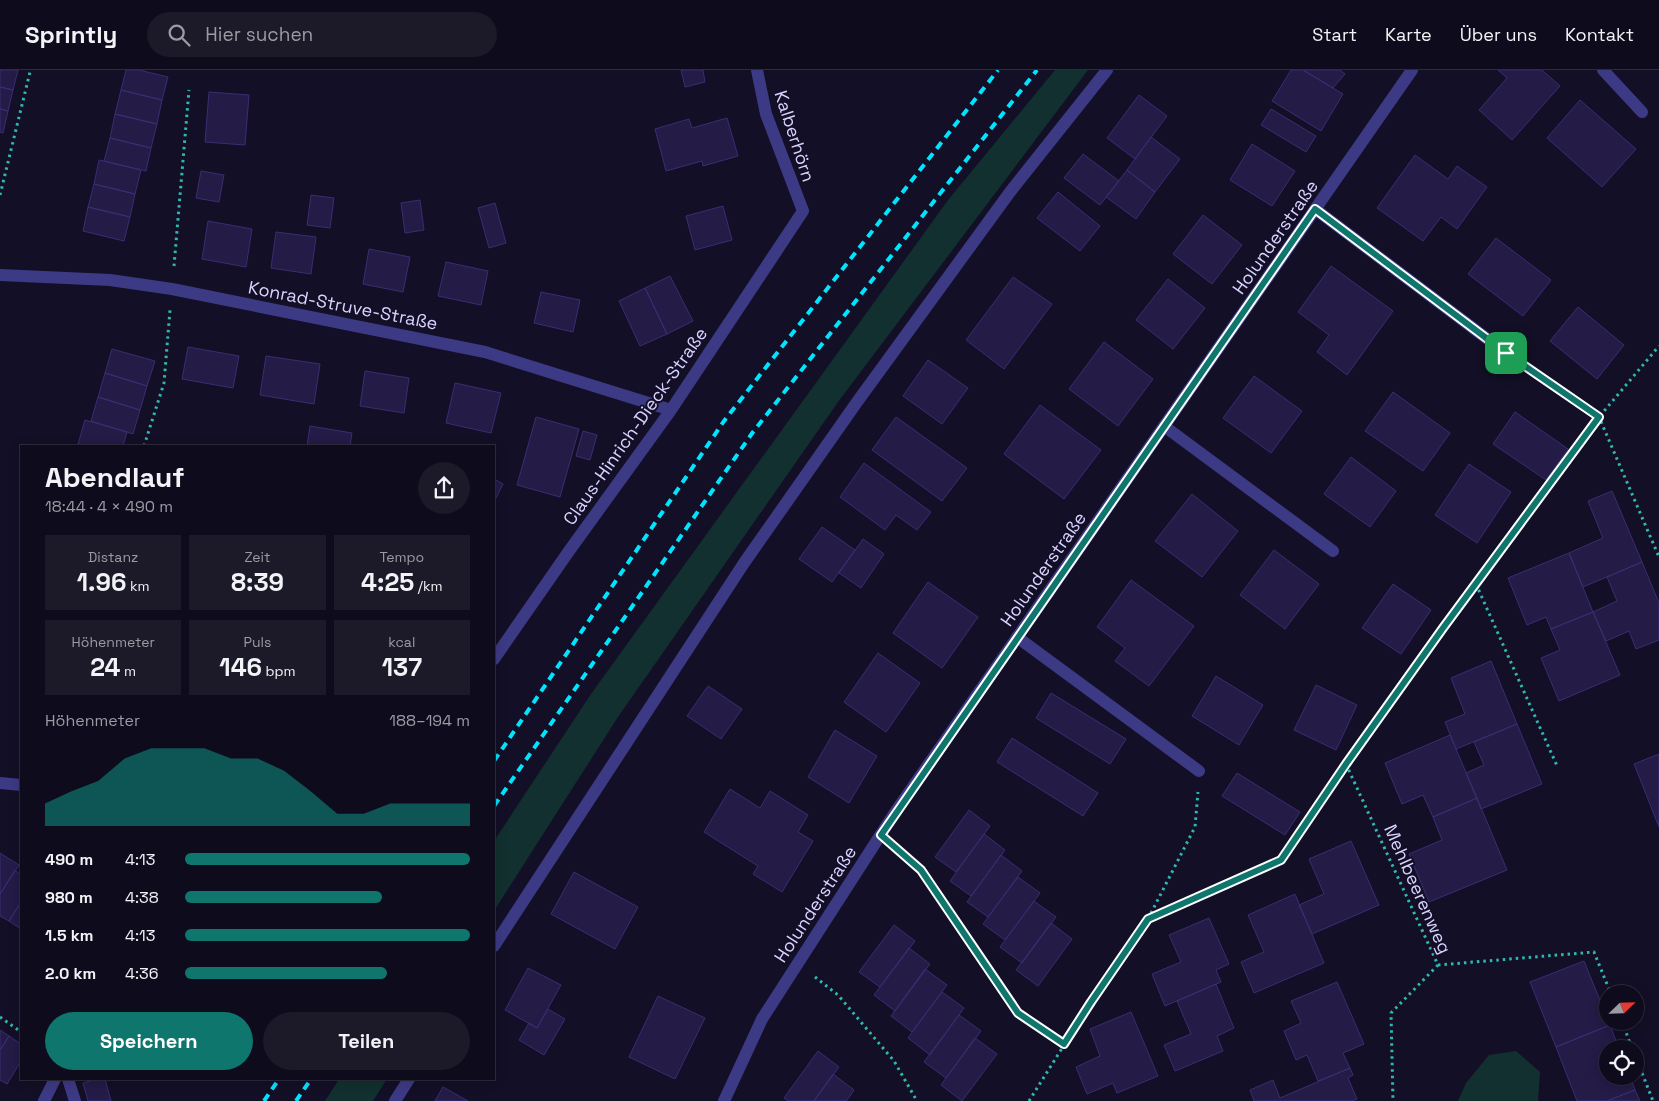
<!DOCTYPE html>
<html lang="de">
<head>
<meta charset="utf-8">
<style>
	:root { --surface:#0e0b1c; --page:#1c1929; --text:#f1f3f6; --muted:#9b9ba3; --line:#2e2b3b; --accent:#0f766e }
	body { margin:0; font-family:"Space Grotesk",sans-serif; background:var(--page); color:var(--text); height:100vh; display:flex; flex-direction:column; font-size:19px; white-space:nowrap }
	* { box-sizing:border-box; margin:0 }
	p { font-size:16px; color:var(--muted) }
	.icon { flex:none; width:28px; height:28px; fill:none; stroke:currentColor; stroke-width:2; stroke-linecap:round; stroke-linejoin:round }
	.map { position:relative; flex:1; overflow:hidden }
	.sheet { position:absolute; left:20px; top:375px; width:475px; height:635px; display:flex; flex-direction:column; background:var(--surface); border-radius:0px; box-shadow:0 2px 12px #0003,0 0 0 1px var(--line) }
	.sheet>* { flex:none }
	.needle { width:32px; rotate:67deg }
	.fabs { position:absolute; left:1599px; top:915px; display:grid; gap:10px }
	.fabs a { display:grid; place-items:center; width:45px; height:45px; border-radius:50%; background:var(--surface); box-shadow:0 2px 12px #0003,0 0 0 1px var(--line); font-size:25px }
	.pin { position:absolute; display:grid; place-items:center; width:42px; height:42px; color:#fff; margin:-21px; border-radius:10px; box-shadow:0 2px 8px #0006 }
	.round { display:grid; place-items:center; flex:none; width:52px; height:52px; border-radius:26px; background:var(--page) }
	.summary { display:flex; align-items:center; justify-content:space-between; height:85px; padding:0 25px }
	h1 { font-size:28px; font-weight:800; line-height:38px }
	.stats { display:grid; grid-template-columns:repeat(3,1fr); gap:8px; height:85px; padding:5px 25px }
	.stats div { display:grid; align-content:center; border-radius:0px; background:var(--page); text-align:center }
	.stats b { font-size:25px; font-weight:800 }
	.stats small { font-size:14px; font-weight:400 }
	.stats p { font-size:14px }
	.chart { height:140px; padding:10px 25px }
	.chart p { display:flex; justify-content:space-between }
	.chart svg { width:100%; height:90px; margin-top:5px; fill:var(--accent); opacity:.7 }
	.cta { display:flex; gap:10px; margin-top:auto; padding:10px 25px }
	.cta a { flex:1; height:58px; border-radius:30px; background:var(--accent); color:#fff; font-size:20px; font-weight:800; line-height:58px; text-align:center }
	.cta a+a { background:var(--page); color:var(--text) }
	ul { padding:0 25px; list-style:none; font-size:16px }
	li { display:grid; grid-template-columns:80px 60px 1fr; align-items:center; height:38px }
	li i { height:12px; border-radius:6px; background:var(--accent) }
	header { display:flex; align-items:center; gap:30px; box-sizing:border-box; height:70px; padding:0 25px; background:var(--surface); border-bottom:1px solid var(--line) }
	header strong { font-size:24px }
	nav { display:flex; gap:28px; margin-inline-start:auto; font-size:18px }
	.search { width:350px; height:45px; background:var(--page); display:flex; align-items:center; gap:12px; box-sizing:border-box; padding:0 18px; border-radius:28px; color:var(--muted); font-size:19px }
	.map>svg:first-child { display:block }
	.green { fill:#12302f }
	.building { fill:#241b47; stroke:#3b2d73 }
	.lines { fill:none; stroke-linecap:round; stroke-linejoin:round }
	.path { stroke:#2fb8b0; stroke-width:3; stroke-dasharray:2.5 4; stroke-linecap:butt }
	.service { stroke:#3d3a85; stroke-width:12 }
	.minor { stroke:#3d3a85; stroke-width:12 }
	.rail { stroke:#00e5ff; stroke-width:4; stroke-dasharray:8 6; stroke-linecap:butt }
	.route-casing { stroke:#fff; stroke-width:10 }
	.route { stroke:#0f766e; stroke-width:6 }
	.labels { text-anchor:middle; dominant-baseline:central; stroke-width:4; stroke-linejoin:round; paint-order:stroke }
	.street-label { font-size:18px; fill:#d9d4ff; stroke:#130f26 }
</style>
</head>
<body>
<header>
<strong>Sprintly</strong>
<div class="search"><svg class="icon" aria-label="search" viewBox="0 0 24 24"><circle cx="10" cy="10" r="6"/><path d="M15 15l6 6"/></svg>Hier suchen</div>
<nav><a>Start</a><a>Karte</a><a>Über uns</a><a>Kontakt</a></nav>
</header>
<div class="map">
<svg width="1659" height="1031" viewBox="0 0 1659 1031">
	<rect width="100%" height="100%" fill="#130f26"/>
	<path class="green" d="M1055,0H1088L838,332L618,647L494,841V771L591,624L948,130Z
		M1516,981L1540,1002L1538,1031H1458L1466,1013L1489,985Z
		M339,1009H387L373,1031H325Z"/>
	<path class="building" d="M0,0H18L13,20L0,17Z
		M126,0H139L168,7L162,30L121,20Z
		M681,0H703L705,12L685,17Z
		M1291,0H1303L1343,24L1321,61L1272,31Z
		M1303,0H1340L1345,4L1333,18Z
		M1498,0H1542L1560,16L1512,70L1479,40L1507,8Z
		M0,17L13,20L8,41L0,39Z
		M121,20L162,30L157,54L115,44Z
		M209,22L249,25L245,75L205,72Z
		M1139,25L1167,46L1135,89L1107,68Z
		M1580,30L1636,79L1602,117L1547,68Z
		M0,39L8,41L3,63L0,62Z
		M1271,39L1316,66L1306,82L1261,55Z
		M115,44L157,54L151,78L110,68Z
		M727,48L738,86L703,96L702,91L666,101L655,59L689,49L692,58Z
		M1151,67L1180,89L1155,122L1127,100Z
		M110,68L151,78L146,101L104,91Z
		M1252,74L1295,101L1272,136L1230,110Z
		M1083,84L1119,111L1100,135L1064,108Z
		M1415,85L1448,109L1457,96L1487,117L1457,159L1441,147L1423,171L1377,138Z
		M99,90L141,100L135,124L94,114Z
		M1127,100L1155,122L1136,149L1106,127Z
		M201,101L224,105L219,132L196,128Z
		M94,114L135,124L130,147L88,137Z
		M1058,122L1100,156L1080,181L1037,148Z
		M311,125L334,128L330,158L307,155Z
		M420,130L424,160L405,163L401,133Z
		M495,133L506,173L489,178L478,138Z
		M723,136L732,170L695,180L686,146Z
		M88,137L130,147L124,171L83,161Z
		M1203,145L1242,175L1212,214L1173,184Z
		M208,151L252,159L246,197L202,189Z
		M276,162L316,167L311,204L271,198Z
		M1496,168L1551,210L1523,246L1468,204Z
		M369,179L410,187L403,222L363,214Z
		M446,192L488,201L481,235L438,226Z
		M1331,196L1393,241L1347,305L1317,282L1329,265L1298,242Z
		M670,206L693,251L667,264L645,218Z
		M1013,207L1052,234L1004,299L966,270Z
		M1168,209L1205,238L1173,279L1136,250Z
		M645,218L667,264L640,276L619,231Z
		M541,222L580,230L573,262L534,253Z
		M1578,237L1624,275L1597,309L1550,271Z
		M1104,272L1153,309L1118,356L1069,319Z
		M188,277L239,286L233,318L182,309Z
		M112,279L155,291L147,316L105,303Z
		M266,286L320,294L314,334L260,325Z
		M928,290L968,318L942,354L903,326Z
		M365,301L409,308L404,343L360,336Z
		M105,303L147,316L140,340L98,327Z
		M1254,306L1302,341L1271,383L1223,348Z
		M455,313L501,323L491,363L446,353Z
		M1393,322L1450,363L1423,401L1365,361Z
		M98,327L140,340L133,364L91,351Z
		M1040,335L1101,380L1064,429L1004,384Z
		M1515,342L1568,379L1546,410L1493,374Z
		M536,347L579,359L560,427L517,415Z
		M896,347L967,398L942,431L872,380Z
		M85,350L127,362L123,376H87L78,374Z
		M310,356L352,363L350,376H307Z
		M583,361L597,365L590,390L576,386Z
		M1351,387L1396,421L1370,457L1324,424Z
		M864,393L931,442L917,460L896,445L885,460L840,427Z
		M1469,394L1511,422L1477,473L1435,445Z
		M494,409L503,414L494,432Z
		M1612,421L1642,492L1583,517L1569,483L1603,468L1588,431Z
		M1192,424L1238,461L1202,507L1155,471Z
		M822,457L855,480L832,512L799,489Z
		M863,469L884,484L861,518L839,503Z
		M1274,480L1319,514L1285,559L1240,525Z
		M1569,483L1593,542L1551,559L1546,547L1527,555L1508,508Z
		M1642,492L1659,533V570L1636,579L1629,561L1606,571L1593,542L1617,531L1607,507Z
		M1131,510L1194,556L1149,616L1115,591L1125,578L1097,557Z
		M928,512L978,547L942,598L893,563Z
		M1393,514L1431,540L1401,584L1362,558Z
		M1593,542L1620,605L1559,631L1541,588L1560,580L1551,559Z
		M878,583L920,613L886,662L844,632Z
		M1491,591L1517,654L1456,679L1445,652L1465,644L1451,608Z
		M1216,606L1263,635L1239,675L1192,646Z
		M1316,615L1357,635L1336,680L1294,660Z
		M708,616L742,639L721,669L687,646Z
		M1051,623L1126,669L1110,694L1036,648Z
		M1517,654L1542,714L1481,739L1466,703L1484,695L1474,672Z
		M835,660L877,686L849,733L808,707Z
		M1450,665L1477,728L1433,747L1423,725L1402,734L1385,693Z
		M1012,668L1098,723L1083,746L997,692Z
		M1659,684V757L1634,694Z
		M1237,703L1300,742L1285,765L1222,726Z
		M730,719L760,738L770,721L808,745L798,762L813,771L782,822L753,804L758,796L704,762Z
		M1477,728L1507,800L1429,832L1409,784L1442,770L1433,747Z
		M969,740L990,756L956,802L935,787Z
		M984,764L1005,780L971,826L950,811Z
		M1351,771L1379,835L1312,864L1299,835L1324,824L1309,789Z
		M0,783L19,795L0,824Z
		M1001,785L1022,801L988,847L967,832Z
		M15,800L21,805V832L9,851L0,846V824Z
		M574,802L638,837L615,879L551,844Z
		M1018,807L1040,823L1005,870L983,854Z
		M1295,824L1324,893L1254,923L1241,892L1264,882L1248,845Z
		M1034,831L1056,847L1022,893L1000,877Z
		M21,832V859L9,851Z
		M1209,848L1229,894L1216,900L1221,912L1165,936L1152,904L1181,892L1169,865Z
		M1051,853L1072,869L1038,916L1016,900Z
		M894,855L915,871L880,917L859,902Z
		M909,878L930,894L895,941L874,925Z
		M1584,891L1610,955L1556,977L1530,912Z
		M528,898L561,915L537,958L505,940Z
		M925,899L947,915L912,962L891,946Z
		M1337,912L1364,974L1343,983L1350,998L1318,1011L1307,985L1296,990L1284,961L1301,953L1291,931Z
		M1216,914L1234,958L1217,966L1223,981L1175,1001L1164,975L1191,964L1177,931Z
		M942,922L964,938L930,985L908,968Z
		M658,926L705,948L675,1009L629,987Z
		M548,939L565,949L544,985L519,970L529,953L537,958Z
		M1131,942L1158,1006L1117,1023L1113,1013L1087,1024L1076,997L1100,986L1090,959Z
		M959,945L981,961L946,1008L924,992Z
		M1610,955L1619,979H1608V1006H1630L1635,1020L1607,1031H1577L1556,977Z
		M0,960L9,966L0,980Z
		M9,966L21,974V991L7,1014L0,1010V980Z
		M975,968L997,984L962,1031L941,1015Z
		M818,981L839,997L814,1031H788L784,1028Z
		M1350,998L1353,1005L1348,1008L1357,1029L1352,1031H1254L1250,1020L1273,1010L1280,1028Z
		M833,1004L854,1020L850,1026L846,1031H814Z
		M97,1009H105L111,1031H88L83,1013Z
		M443,1017L468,1031H435Z
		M1635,1020L1640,1031H1607Z"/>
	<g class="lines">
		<path class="path" d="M0,125L30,2
			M174,196L189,20
			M1523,294L1599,347L1659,487
			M144,376L164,313L170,240
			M1476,514L1558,698
			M1346,694L1438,895L1391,943L1393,1031
			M896,779L921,800L1018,943L1064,974
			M1148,849L1195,757L1198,722
			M1438,895L1594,882L1611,924
			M815,907L838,925L894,991L917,1031
			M0,947L21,962
			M1622,951L1632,979
			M1635,985L1653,1031
			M1029,1031L1091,932L1148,849L1281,790L1346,694L1443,558L1599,347L1659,276"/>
		<path class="service" d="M1603,0L1642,42
			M1315,139L1506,283
			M1164,356L1333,481
			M1017,567L1199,701
			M68,1009L75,1031
			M44,1031L55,1009"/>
		<path class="minor" d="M0,205L110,210L172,219L485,282L671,340
			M494,589L569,481L671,340L803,141L766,44L757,0
			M0,713L21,715
			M494,876L744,493L857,332L1010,122L1107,0
			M395,1031L409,1009
			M724,1031L762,949L894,744L1412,0"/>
		<path class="rail" d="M494,691L724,351L998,0
			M494,736L753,362L1037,0
			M264,1031L279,1009
			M296,1031L311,1009"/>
	</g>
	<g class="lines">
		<defs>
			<path id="route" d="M1315,139L1506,283L1599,347L1443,558L1346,694L1281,790L1148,849L1091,932L1064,974L1018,943L921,800L881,765Z"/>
		</defs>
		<use href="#route" class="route-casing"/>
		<use href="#route" class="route"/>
	</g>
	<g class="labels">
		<g class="street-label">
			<text transform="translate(795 66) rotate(72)">Kalberhörn</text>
			<text transform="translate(1275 167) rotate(-55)">Holunderstraße</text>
			<text transform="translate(343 235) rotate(11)">Konrad-Struve-Straße</text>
			<text transform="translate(635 356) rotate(-55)">Claus-Hinrich-Dieck-Straße</text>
			<text transform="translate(1043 499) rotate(-55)">Holunderstraße</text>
			<text transform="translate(1418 819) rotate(66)">Mehlbeerenweg</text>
			<text transform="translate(815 834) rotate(-57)">Holunderstraße</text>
		</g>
	</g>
</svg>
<div class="fabs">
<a><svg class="needle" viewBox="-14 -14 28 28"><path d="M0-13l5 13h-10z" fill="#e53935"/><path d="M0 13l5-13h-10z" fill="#9b9ba3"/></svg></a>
<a><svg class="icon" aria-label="locate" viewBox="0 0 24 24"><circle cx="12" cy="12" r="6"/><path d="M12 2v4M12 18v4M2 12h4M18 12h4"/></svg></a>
</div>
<div class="pin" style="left:1506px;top:283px;background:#1e9e55"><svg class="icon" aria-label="arrive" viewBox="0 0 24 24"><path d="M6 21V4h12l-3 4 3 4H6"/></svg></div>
<section class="sheet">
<div class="summary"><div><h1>Abendlauf</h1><p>18:44 · 4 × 490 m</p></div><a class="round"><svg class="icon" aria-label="share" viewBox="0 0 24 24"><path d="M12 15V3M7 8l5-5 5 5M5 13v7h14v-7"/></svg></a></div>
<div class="stats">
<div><p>Distanz</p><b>1.96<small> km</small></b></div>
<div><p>Zeit</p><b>8:39</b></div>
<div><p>Tempo</p><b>4:25<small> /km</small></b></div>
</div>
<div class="stats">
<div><p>Höhenmeter</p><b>24<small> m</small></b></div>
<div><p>Puls</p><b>146<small> bpm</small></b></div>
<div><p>kcal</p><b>137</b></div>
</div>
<div class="chart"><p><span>Höhenmeter</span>188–194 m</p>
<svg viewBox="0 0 160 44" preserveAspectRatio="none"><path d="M0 44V33L10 27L20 22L30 11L40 6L50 6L60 6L70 11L80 11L90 17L100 27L110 38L120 38L130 33L140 33L150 33L160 33V44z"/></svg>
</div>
<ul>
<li><b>490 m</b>4:13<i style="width:100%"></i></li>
<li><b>980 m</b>4:38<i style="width:69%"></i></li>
<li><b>1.5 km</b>4:13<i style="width:100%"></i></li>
<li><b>2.0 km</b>4:36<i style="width:71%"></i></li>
</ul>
<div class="cta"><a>Speichern</a><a>Teilen</a></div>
</section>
</div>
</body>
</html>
